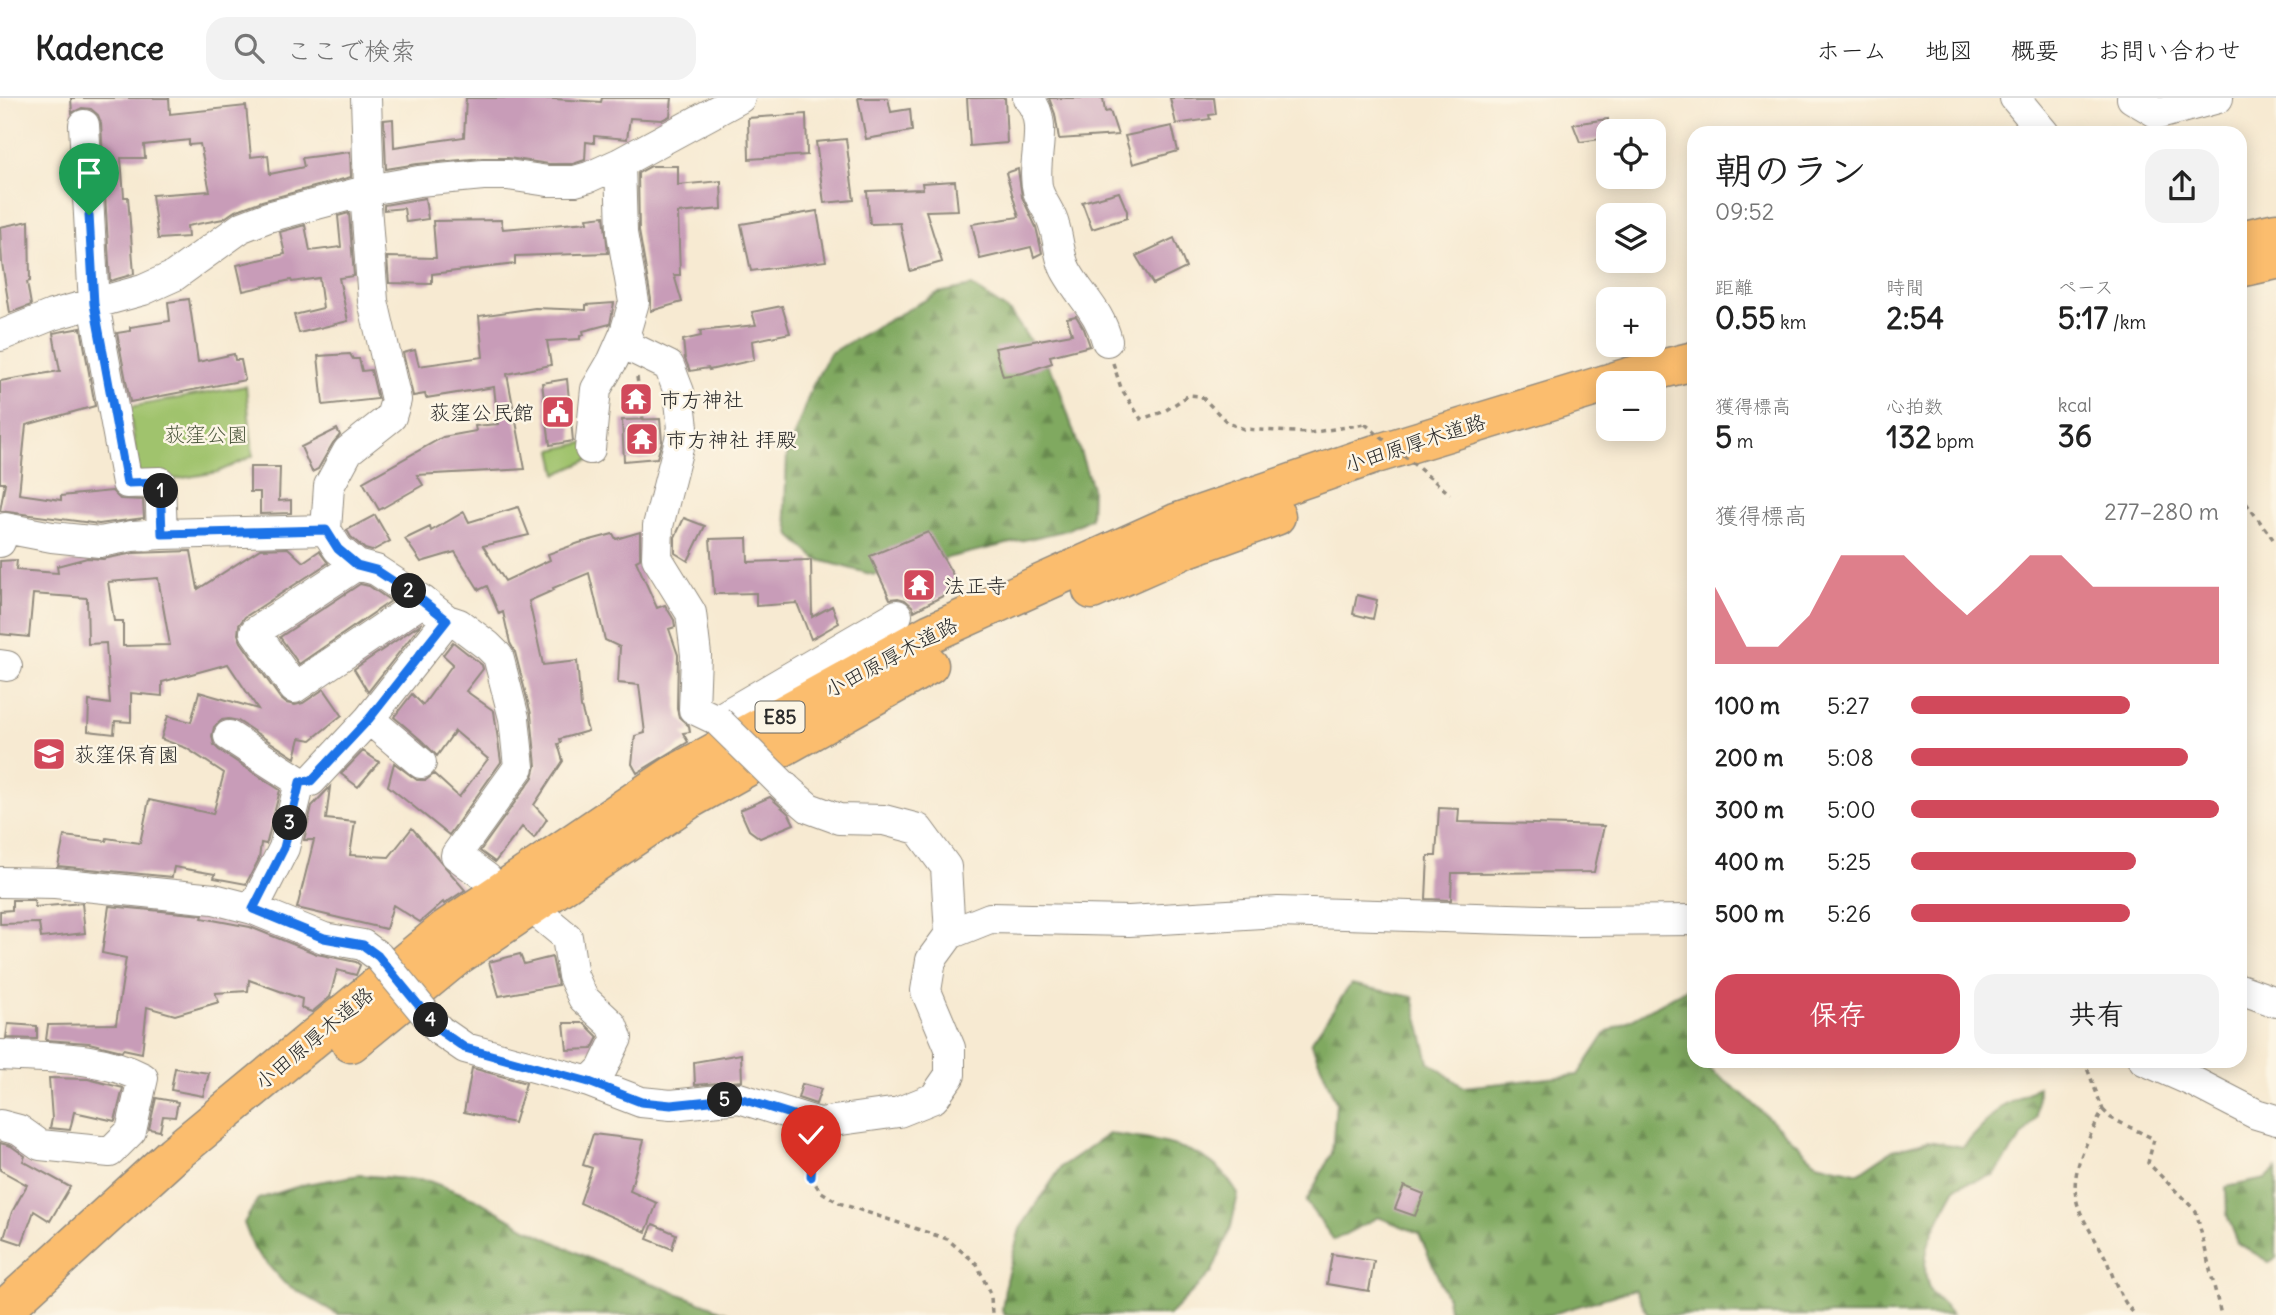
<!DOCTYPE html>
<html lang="ja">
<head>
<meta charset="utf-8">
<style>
	:root { --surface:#fff; --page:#f2f2f2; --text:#222; --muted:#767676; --line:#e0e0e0; --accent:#d1495b }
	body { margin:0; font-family:Delius,"Klee One",sans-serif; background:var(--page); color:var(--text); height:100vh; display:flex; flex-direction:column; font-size:26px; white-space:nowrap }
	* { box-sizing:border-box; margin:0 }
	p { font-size:23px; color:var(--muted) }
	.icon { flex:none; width:38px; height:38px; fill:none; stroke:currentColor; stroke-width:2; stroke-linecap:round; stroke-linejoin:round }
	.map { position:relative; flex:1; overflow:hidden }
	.details { position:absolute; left:1687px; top:28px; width:560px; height:942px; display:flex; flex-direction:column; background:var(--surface); border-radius:21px; box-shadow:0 4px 18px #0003 }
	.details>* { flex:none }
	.tools { position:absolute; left:1596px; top:21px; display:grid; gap:14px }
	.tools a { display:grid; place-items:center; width:70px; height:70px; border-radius:14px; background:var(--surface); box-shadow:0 4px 18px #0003; font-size:35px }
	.pin { position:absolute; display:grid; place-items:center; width:60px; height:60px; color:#fff; margin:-72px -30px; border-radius:50% 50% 50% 0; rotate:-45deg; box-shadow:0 0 7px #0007 }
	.pin .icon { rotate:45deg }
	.km { position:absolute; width:35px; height:35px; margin:-18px; border-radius:50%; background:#222; color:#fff; font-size:19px; line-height:35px; text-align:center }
	.round { display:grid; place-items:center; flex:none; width:74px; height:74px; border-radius:21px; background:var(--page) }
	.headline { display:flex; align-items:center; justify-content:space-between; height:119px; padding:0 28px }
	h1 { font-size:38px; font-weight:700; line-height:52px }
	.metrics { display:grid; grid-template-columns:repeat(3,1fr); gap:10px; height:119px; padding:7px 28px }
	.metrics div { display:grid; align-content:center }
	.metrics b { font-size:30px; font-weight:700 }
	.metrics small { font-size:19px; font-weight:400 }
	.metrics p { font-size:19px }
	.chart { height:196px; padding:14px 28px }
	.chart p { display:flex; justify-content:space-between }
	.chart svg { width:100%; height:126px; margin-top:7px; fill:var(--accent); opacity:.7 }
	.button { display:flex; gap:14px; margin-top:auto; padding:14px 28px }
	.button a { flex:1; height:80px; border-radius:21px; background:var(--accent); color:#fff; font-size:28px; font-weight:700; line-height:80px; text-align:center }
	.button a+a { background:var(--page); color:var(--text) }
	ul { padding:0 28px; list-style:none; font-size:23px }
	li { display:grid; grid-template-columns:112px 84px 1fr; align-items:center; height:52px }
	li i { height:18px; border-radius:9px; background:var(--accent) }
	header { display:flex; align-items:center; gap:42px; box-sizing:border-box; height:98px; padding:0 35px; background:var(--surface); border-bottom:2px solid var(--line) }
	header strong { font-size:33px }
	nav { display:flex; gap:38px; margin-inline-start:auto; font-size:24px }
	.search { width:490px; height:63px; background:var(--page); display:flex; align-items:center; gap:18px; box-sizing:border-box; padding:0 24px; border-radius:21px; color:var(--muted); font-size:26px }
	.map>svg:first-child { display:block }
	.forest { fill:url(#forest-firs); stroke:#566a46; stroke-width:2 }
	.park { fill:#a0c36d; stroke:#66774c; stroke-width:2 }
	.building { fill:#c89cb8; fill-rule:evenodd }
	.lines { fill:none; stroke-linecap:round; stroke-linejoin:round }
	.minor-casing { stroke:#918a7e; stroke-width:32 }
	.highway-casing { stroke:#918a7e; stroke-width:41 }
	.path { stroke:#918a7e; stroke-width:3.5; stroke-dasharray:5 5; stroke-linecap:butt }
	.minor { stroke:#fff; stroke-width:30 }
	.highway { stroke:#fbbd6e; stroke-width:38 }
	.minor-bridge-casing { stroke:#918a7e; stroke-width:32; stroke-linecap:butt }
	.path-bridge { stroke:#918a7e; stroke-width:3.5; stroke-dasharray:5 5; stroke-linecap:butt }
	.minor-bridge { stroke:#fff; stroke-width:30 }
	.route-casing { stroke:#fff; stroke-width:14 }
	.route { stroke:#1a73e8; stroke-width:9 }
	.labels { text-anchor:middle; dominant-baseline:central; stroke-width:5; stroke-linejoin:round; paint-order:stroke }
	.shield { fill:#fcf5e5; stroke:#6a6863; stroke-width:2 }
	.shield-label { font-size:19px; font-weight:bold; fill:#2b2b2b }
	.poi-label { font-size:21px; fill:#2b2b2b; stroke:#fcf5e5; text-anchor:start }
	.park-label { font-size:21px; fill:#4e593f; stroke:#fcf5e5 }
	.street-label { font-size:21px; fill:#2b2b2b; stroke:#fcf5e5 }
</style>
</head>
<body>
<header>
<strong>Kadence</strong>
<div class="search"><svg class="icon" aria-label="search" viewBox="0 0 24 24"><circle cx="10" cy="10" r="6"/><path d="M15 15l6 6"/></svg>ここで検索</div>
<nav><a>ホーム</a><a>地図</a><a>概要</a><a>お問い合わせ</a></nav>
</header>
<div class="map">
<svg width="2276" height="1217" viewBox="0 0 2276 1217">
	<defs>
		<pattern id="forest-firs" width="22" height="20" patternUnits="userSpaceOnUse" patternTransform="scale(1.75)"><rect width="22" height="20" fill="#80a960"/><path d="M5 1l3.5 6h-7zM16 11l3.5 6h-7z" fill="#698a4f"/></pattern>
	</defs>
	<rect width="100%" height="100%" fill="#fcf5e5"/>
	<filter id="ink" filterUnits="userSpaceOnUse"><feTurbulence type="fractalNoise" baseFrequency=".0143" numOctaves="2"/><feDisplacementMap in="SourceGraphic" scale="14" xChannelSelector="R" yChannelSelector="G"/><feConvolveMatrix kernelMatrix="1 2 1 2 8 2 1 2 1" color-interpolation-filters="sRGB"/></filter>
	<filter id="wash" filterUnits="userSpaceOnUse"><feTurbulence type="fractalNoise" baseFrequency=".00686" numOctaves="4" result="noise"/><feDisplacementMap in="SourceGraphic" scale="28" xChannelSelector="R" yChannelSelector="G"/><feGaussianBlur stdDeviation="1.57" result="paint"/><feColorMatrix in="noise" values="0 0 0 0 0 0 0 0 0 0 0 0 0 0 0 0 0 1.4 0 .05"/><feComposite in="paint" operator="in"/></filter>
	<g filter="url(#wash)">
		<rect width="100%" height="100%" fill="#f7ead2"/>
		<path class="forest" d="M972,188L1010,214L1056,280L1092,390L1091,420L1067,432L874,477L816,461L791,438L785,411L787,357L812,289L830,255L938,195Z
			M1351,886L1413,899L1429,964L1463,989L1578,977L1606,935L1678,896L1694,886V962L1714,963L1709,971L1745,998L1817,1065L1859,1075L1893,1052L1928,1043L1963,1049L2000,1010L2038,989L2037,1019L1994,1077L1957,1088C1941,1118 1914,1158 1930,1192C1935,1202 1947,1208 1952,1217H1648L1635,1191L1549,1217H1450L1447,1200L1419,1135L1378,1119L1334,1142L1306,1104L1332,1055L1336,1004L1311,944Z
			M1109,1036C1145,1041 1190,1045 1218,1070C1226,1076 1232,1088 1238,1096L1231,1129L1212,1174L1169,1217H1005L1002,1213L1006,1182L1020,1131L1062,1068Z
			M2276,1071V1160L2269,1164L2238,1145L2227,1117L2226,1089L2265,1081Z
			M360,1077L429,1083L476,1101L528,1131L592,1162L733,1217L337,1216L284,1185L254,1151L244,1125L258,1101L306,1086Z"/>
		<path class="park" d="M246,288L253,358L218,374L171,382L139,378L129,309Z
			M587,344L593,360L557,376L552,352Z"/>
		<g id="blocks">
			<path class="building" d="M71,0H169L170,16L246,8L251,59L268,57L270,76L304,69L302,60L350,54L351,79L262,103L235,113L223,121L187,128L188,139L158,141L152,97L210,93L200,46L189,47V42L144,47L145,60H121L124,99H128L134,176L110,183L101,25L98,17L91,11L82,10L72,15Z
				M466,0H538L601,4L602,0H672L670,18L662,22L630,20L627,41L594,38V45L586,44L585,62L573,66H549L508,60H483L417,66L386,71L384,22L393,21L394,49L464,39Z
				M858,0H888L891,14L910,11L912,33L866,41Z
				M967,0H1005L1007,45L970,48Z
				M1049,0H1103L1105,14L1110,13L1118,37L1059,41L1055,16Z
				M1170,0H1214L1216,16L1209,17L1210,21L1176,26Z
				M806,16L807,57L749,61L748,20Z
				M1608,21V40L1580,44L1573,26Z
				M1172,28L1178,53L1133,66L1125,38Z
				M846,41L854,102L824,105L816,44Z
				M651,68H678V87L721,83L722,111L678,115L680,177H674L682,204L651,213V201L639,133L638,75Z
				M1018,71L1022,99L1036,129L1042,155L1034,159L1031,149L980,161L972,126L1019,119L1006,75Z
				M955,83L958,112L926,113L942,164L910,173L900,125L870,126L867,93L923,91L922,85Z
				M1119,94L1127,113V120L1092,131L1082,104Z
				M425,100L428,121L406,124L404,110L384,112V107Z
				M817,113L826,163L751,173L741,126Z
				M349,115L354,178L339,180L348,223L299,235L294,217L323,210L319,180L292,184L291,182L243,193L237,167L285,156L280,134L305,127L310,153L341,149L338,118Z
				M604,118L608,155L515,158V166L432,176V186L389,185L387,159L436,160L433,123L501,122L503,131L588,124L587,120Z
				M29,123L30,183L27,184L31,207L10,215L2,165L0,129Z
				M1174,140L1186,170L1153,186L1136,158Z
				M189,201L198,264L234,256L235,262H241L245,282L130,304L117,235L130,233V229L170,223L168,204Z
				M614,205L610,226L583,233L584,237L580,238V241L547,243L551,267L507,276L525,371L417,377L423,387L379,412L363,384L443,339L476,333L475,328L498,326L494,289L426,300L425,296L413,298L403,255L415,252L419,268L483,259L479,218L535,210L586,212V207Z
				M782,208L790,235L752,243L754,262L709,272L708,270L690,273L685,261L683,242L701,238L700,233L756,227L752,214Z
				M1076,218L1084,231L1090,248L1050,258L1052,265L1023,275L1003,278L995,250L1072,236L1067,220Z
				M81,230L95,308L26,327L19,396L61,402V398L112,393L120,401L143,402L144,420L99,426L0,413L5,385H0V283L60,273L53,235Z
				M350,256L353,261H359L362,273L371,272L378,301L323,307L318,258Z
				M567,281L573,343L550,347L542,285Z
				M660,321L662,343L657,360L624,363L622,322Z
				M337,331L340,337L333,345L318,371L312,374L301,349Z
				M250,369H280L279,403L291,402V415L260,416V394H250Z
				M518,409L529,437L483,448L505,483L550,462L548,456L579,445L613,436L616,441L640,434V461L636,463L657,510L665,507L674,522L675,529L669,531L678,557L677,611L679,619L689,628L690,634L683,635L688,644L637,675L632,666L635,638L645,635L639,587L618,585L620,549L605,542L589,475L553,490L554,492L529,503L543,567L577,563L581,609L588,633L560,641L561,645L558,646L563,663L534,707L547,721L534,740L522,729L495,764L480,753L533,679L536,668L531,616L515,554L510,545L503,514L499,516L487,488L479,492L455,454L421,464L405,441L430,429L431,433L464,414L469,424Z
				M375,417L390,443L372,453L365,451L351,439L347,432Z
				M684,420L705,428L688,463L675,455V439Z
				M928,434L960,489L914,513L912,508L905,502L898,500L890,501L870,458Z
				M747,440L748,464L811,462L812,519L832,508L839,525L811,541L797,505L756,508V495L714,496L710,441Z
				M288,450L303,464L319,453L328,465L245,519L239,527L238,536L241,544L280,600L286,605L295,607L303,605L324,591L342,617L311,642L300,640L295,660L238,623L229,621L222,622L214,629L212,638L214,647L219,652L280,692L267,744L266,746L261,745L259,761L246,786L214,780L215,776L174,769L172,779L58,768L64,738L106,743L107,740L140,745L149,702L213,716L224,675L186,650L161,641L168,618L191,624L199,594L258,611L228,566L162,584V598L131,595V624L115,623L114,636L88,633L89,603L110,606L106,545L88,546L87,500L33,496L29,539L0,536V463L17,462L16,472L58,475L57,468L87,460L103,461L134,455L191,453L198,491L260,451ZM158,480L170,547L123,548V523H114L108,484Z
				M360,486L369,488L391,503L299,566L280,539Z
				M1357,497L1377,502L1373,521L1353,516Z
				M422,525L368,594L354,571Z
				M453,544L482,567L483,571L466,593L494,613L501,664L449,737L388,688L394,665L417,682H426L434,676L459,699L488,661L455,633L437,658L421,642L394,619L412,596L423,607L453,566L443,557Z
				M363,653L379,664L358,689L341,676Z
				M330,689L326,721L355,724L350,757L389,759L412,730L465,792L444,806L443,804L420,824L393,807L386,831L297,810L314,742H304L312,708Z
				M770,699L789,716L794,726L760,740L749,732L740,712Z
				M1439,710L1459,711L1458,724L1604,728L1594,774L1452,775L1451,802L1426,801L1428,758H1436Z
				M12,802H34L35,809L82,805L85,835L41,840L39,825L0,826V813L12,812Z
				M109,808L203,817L202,820L250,829L317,856L356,864L360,867L356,877L337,872L330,899L312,914L301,910L302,901L249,882L248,893L215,895L219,904L175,917L147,909L142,955L123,951L122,953L89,945L46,942L48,927L116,926L126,860L102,855Z
				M520,856L524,866L552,859L558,887L499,898L489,864Z
				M564,925H584L598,939L592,951L567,952Z
				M8,926L37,928V941L6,940Z
				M741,956L742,983L695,987L694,964Z
				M175,970L209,975L203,998L171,992Z
				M472,970L526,985L514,1025L464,1014Z
				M49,980L88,981L123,990L115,1023L74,1014L70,1032L50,1030L52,1021Z
				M802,986L821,991L816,1006L798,1000Z
				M156,1000L178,1004L175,1019L163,1018L160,1033L149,1031Z
				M593,1036L644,1042L630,1093L657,1105L646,1134L580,1105L592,1070L583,1067Z
				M0,1045L11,1048L25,1058L23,1063L70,1089L50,1123L34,1113L22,1146L4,1140L12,1114L27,1087L0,1072Z
				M1404,1088L1424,1096L1415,1118L1395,1111Z
				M653,1126L676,1136L672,1151L647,1141Z
				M1332,1156L1374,1163L1369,1193L1327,1186Z"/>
		</g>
	</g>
	<g filter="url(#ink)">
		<use href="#blocks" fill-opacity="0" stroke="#918a7e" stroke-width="2"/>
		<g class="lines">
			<defs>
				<path id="minor" d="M366,0L369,92
					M1028,0C1051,25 1030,63 1038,93C1042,105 1051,115 1054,127C1059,142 1059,161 1067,174C1081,199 1100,214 1107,243
					M2015,0L2044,35
					M2132,0L2159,16L2218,0
					M84,27L94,206L127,385L160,384L162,436
					M620,65L622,135L634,204L625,235L632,250L669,268L679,294L683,330L658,428L657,460L691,515L696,557L694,611L717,622L897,517
					M0,238L52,217L143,192L174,178L242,129L268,119L369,92L419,83L483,77H508L548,83H575L589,79L620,65L740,0
					M590,351L596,291L613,262L625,235
					M0,444L5,430L52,439L100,444L132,438L162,436L326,432
					M357,467L255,534L294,590L423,503
					M447,522L459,526L488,548L498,558L514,620L519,669L456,757L487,780
					M0,567L7,568
					M369,621L421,665
					M229,638L300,684
					M787,691L809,710L839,721L884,722L918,731L946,769L950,836
					M0,784L55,785L214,801L253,811L324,840L363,847L378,858
					M253,811L284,750L300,684L311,683L369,621L447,522L423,503L376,472L357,467L338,451L326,432L329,388L348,353L391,319L396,302L373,203L365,94
					M544,820L567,839L573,878L583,900L612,927L617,940L602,971L589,984
					M2240,891L2276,904
					M439,932L465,950L589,984L641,1004L671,1007L739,1000L819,1025L899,1014L934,1000L950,977V950L926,893L931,862L950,836L990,820L1129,823L1278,814L1577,823L1694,822
					M0,957C49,960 99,957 143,980L131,1033L110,1054L40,1047L19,1032L0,1027
					M2144,962L2194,984L2256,1016L2276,1022"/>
				<path id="highway" d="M2240,142L2276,134
					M2240,170L2276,162
					M1092,492L1185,451L1276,418
					M351,945L457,858L690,701L929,567
					M0,1215L174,1056L446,831L672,678L931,535L1176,425L1376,356L1629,279L1694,263"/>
			</defs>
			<use href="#minor" class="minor-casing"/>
			<use href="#highway" class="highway-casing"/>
			<path class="path" d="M1113,265L1121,290L1141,321L1163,314L1189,297L1201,298L1228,325L1244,331L1309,335L1365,326
				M637,279L643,322
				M2240,397L2276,445
				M2084,962L2103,1012C2088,1043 2065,1078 2080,1113C2087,1130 2098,1144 2106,1161C2114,1180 2120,1203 2136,1217
				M2103,1012L2111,1020L2154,1041L2148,1065L2196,1113L2221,1217
				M815,1048L811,1079L820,1093L839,1105L947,1141L977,1166L991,1198L992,1217"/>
			<use href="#minor" class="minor"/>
			<use href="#highway" class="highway"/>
			<defs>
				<path id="minor-bridge" d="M717,622L787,691
					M378,858L439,932"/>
			</defs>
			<use href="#minor-bridge" class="minor-bridge-casing"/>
			<path class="path-bridge" d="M1365,326L1450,396"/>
			<use href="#minor-bridge" class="minor-bridge"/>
		</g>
	</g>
	<g class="lines" filter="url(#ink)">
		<defs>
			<path id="route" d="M89,117L94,206L127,385L160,384L162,436L326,432L338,451L357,467L376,472L423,503L447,522L369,621L311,683L300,684L284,750L253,811L324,840L363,847L378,858L439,932L465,950L589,984L641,1004L671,1007L739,1000L819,1025L812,1060L811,1079"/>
		</defs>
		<use href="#route" class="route-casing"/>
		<use href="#route" class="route"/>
	</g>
	<defs>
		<symbol id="temple-square" viewBox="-11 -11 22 22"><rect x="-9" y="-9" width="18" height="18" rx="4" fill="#d1495b" stroke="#fcf5e5"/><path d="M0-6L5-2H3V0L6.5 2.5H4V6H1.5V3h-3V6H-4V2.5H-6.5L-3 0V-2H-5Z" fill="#fff"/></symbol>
		<symbol id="civic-square" viewBox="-11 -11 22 22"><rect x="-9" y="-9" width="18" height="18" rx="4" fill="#d1495b" stroke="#fcf5e5"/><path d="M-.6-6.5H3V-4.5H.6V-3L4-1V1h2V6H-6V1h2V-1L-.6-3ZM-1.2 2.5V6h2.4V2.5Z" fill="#fff"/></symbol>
		<symbol id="school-square" viewBox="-11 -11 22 22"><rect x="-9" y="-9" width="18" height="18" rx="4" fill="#d1495b" stroke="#fcf5e5"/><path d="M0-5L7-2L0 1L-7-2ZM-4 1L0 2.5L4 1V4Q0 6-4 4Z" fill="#fff"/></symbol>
	</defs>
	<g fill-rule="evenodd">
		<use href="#temple-square" x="617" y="282" width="38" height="38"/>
		<use href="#civic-square" x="539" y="295" width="38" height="38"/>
		<use href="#temple-square" x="623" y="322" width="38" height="38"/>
		<use href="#temple-square" x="900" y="468" width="38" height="38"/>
		<use href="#school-square" x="30" y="637" width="38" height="38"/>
	</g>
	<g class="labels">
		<rect class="shield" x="755.5" y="603.5" width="49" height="31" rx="5"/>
		<g class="shield-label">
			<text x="780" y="619">E85</text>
		</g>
		<g class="poi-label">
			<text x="660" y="301">市方神社</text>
			<text x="534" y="314" text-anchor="end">荻窪公民館</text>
			<text x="666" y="341">市方神社 拝殿</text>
			<text x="944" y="487">法正寺</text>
			<text x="74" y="656">荻窪保育園</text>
		</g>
		<g class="park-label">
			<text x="206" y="336">荻窪公園</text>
		</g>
		<g class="street-label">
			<text transform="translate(1415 345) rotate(-18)">小田原厚木道路</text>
			<text transform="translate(891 559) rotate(-28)">小田原厚木道路</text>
			<text transform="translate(314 940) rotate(-40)">小田原厚木道路</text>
		</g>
	</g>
</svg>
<div class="tools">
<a><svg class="icon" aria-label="locate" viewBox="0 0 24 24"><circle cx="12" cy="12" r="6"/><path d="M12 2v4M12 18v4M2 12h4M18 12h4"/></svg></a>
<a><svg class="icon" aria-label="layers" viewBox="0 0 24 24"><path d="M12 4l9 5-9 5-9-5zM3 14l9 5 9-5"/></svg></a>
<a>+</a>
<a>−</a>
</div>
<div class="pin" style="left:89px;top:117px;background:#1e9e55"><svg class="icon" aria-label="arrive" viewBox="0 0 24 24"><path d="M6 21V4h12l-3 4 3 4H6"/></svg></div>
<div class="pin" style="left:811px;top:1079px;background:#d93025"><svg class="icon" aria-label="check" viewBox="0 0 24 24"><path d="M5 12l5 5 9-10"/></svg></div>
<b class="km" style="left:161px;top:393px">1</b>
<b class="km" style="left:409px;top:493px">2</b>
<b class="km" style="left:290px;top:725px">3</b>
<b class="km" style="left:431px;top:922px">4</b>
<b class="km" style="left:725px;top:1002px">5</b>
<section class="details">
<div class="headline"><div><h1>朝のラン</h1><p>09:52</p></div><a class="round"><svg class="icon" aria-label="share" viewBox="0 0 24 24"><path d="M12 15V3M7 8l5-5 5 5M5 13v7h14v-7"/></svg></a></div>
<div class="metrics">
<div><p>距離</p><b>0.55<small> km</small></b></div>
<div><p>時間</p><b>2:54</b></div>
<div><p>ペース</p><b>5:17<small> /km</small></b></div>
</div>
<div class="metrics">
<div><p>獲得標高</p><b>5<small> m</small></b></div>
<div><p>心拍数</p><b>132<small> bpm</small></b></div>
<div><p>kcal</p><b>36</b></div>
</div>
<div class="chart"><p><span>獲得標高</span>277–280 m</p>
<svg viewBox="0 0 160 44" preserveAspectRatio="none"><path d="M0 44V17L10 38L20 38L30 27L40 6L50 6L60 6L70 17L80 27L90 17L100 6L110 6L120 17L130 17L140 17L150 17L160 17V44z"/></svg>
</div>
<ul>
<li><b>100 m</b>5:27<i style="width:71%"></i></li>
<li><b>200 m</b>5:08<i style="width:90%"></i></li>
<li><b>300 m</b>5:00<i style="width:100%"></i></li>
<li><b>400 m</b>5:25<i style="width:73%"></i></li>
<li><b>500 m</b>5:26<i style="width:71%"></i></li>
</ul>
<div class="button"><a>保存</a><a>共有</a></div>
</section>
</div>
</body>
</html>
